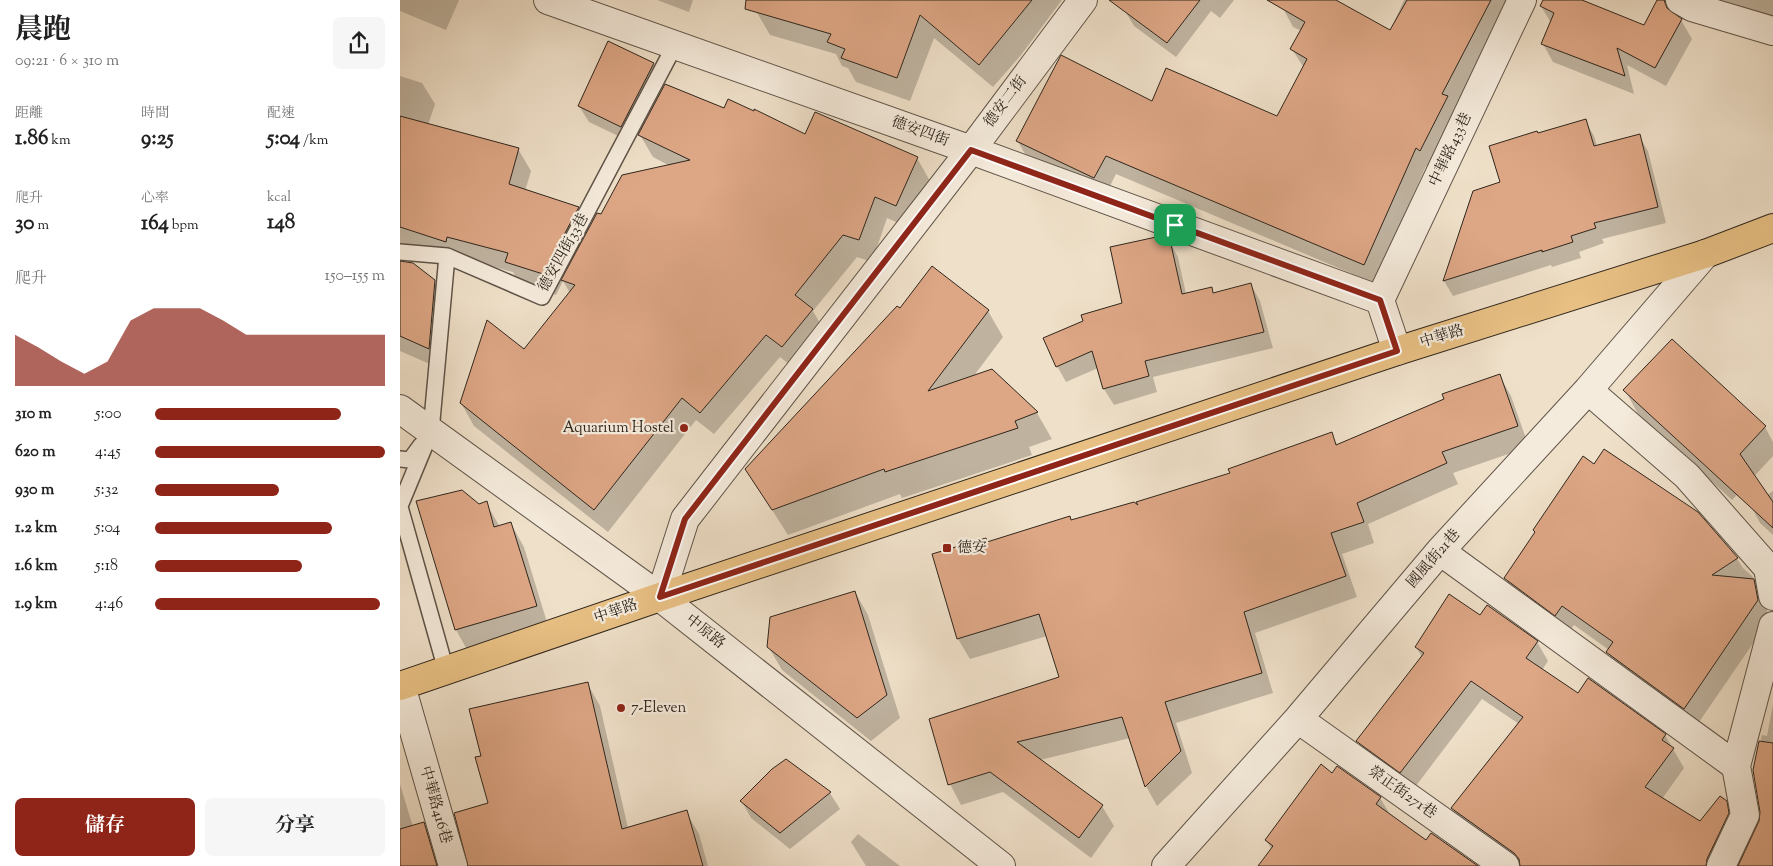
<!DOCTYPE html>
<html lang="zh-TW">
<head>
<meta charset="utf-8">
<style>
	:root { --surface:#fff; --page:#f6f6f6; --text:#222; --muted:#767676; --accent:#8f2418 }
	body { margin:0; font-family:"Sorts Mill Goudy","Noto Serif TC",serif; background:var(--page); color:var(--text); height:100vh; display:flex; flex-direction:column; font-size:19px; white-space:nowrap }
	* { box-sizing:border-box; margin:0 }
	p { font-size:16px; color:var(--muted) }
	.icon { flex:none; width:28px; height:28px; fill:none; stroke:currentColor; stroke-width:2; stroke-linecap:round; stroke-linejoin:round }
	.map { position:relative; flex:1; overflow:hidden }
	.panel { display:flex; flex-direction:column; background:var(--surface); width:400px }
	.panel>* { flex:none }
	.pin { position:absolute; display:grid; place-items:center; width:42px; height:42px; color:#fff; margin:-21px; border-radius:10px; box-shadow:0 2px 8px #0006 }
	.round { display:grid; place-items:center; flex:none; width:52px; height:52px; border-radius:8px; background:var(--page) }
	.summary { display:flex; align-items:center; justify-content:space-between; height:85px; padding:0 15px }
	h1 { font-size:28px; font-weight:700; line-height:38px }
	.stats { display:grid; grid-template-columns:repeat(3,1fr); gap:8px; height:85px; padding:5px 15px }
	.stats div { display:grid; align-content:center }
	.stats b { font-size:21px; font-weight:700 }
	.stats small { font-size:14px; font-weight:400 }
	.stats p { font-size:14px }
	.chart { height:140px; padding:10px 15px }
	.chart p { display:flex; justify-content:space-between }
	.chart svg { width:100%; height:90px; margin-top:5px; fill:var(--accent); opacity:.7 }
	.action { display:flex; gap:10px; margin-top:auto; padding:10px 15px }
	.action a { flex:1; height:58px; border-radius:8px; background:var(--accent); color:#fff; font-size:20px; font-weight:700; line-height:58px; text-align:center }
	.action a+a { background:var(--page); color:var(--text) }
	ul { padding:0 15px; list-style:none; font-size:16px }
	li { display:grid; grid-template-columns:80px 60px 1fr; align-items:center; height:38px }
	li i { height:12px; border-radius:6px; background:var(--accent) }
	main { display:flex; flex:1; min-height:0 }
	.map>svg:first-child { display:block }
	.shadow { fill:#0003 }
	.building { fill:#dda685; stroke:#2f261d }
	.lines { fill:none; stroke-linecap:round; stroke-linejoin:round }
	.lane-casing { stroke:#5f5448; stroke-width:18 }
	.street-casing { stroke:#5f5448; stroke-width:30 }
	.primary-casing { stroke:#2f261d; stroke-width:30 }
	.lane { stroke:#f5ebdc; stroke-width:15 }
	.street { stroke:#f5ebdc; stroke-width:28 }
	.primary { stroke:#e8c084; stroke-width:28 }
	.route-casing { stroke:#fff; stroke-width:10 }
	.route { stroke:#8f2418; stroke-width:6 }
	.poi-dot { fill:#8f2418; stroke:#f5ebdc; stroke-width:2 }
	.labels { text-anchor:middle; dominant-baseline:central; stroke-width:4.5; stroke-linejoin:round; paint-order:stroke }
	.street-label { font-size:15px; fill:#2f261d; stroke:#f5ebdc }
	.poi-label { font-size:15px; fill:#2f261d; stroke:#f5ebdc; text-anchor:start }
</style>
</head>
<body>
<main>
<section class="panel">
<div class="summary"><div><h1>晨跑</h1><p>09:21 · 6 × 310 m</p></div><a class="round"><svg class="icon" aria-label="share" viewBox="0 0 24 24"><path d="M12 15V3M7 8l5-5 5 5M5 13v7h14v-7"/></svg></a></div>
<div class="stats">
<div><p>距離</p><b>1.86<small> km</small></b></div>
<div><p>時間</p><b>9:25</b></div>
<div><p>配速</p><b>5:04<small> /km</small></b></div>
</div>
<div class="stats">
<div><p>爬升</p><b>30<small> m</small></b></div>
<div><p>心率</p><b>164<small> bpm</small></b></div>
<div><p>kcal</p><b>148</b></div>
</div>
<div class="chart"><p><span>爬升</span>150–155 m</p>
<svg viewBox="0 0 160 44" preserveAspectRatio="none"><path d="M0 44V19L10 25L20 32L30 38L40 32L50 12L60 6L70 6L80 6L90 12L100 19L110 19L120 19L130 19L140 19L150 19L160 19V44z"/></svg>
</div>
<ul>
<li><b>310 m</b>5:00<i style="width:81%"></i></li>
<li><b>620 m</b>4:45<i style="width:100%"></i></li>
<li><b>930 m</b>5:32<i style="width:54%"></i></li>
<li><b>1.2 km</b>5:04<i style="width:77%"></i></li>
<li><b>1.6 km</b>5:18<i style="width:64%"></i></li>
<li><b>1.9 km</b>4:46<i style="width:98%"></i></li>
</ul>
<div class="action"><a>儲存</a><a>分享</a></div>
</section>
<div class="map">
<svg width="1373" height="866" viewBox="0 0 1373 866">
	<rect width="100%" height="100%" fill="#efe0c9"/>
	<filter id="stains"><feTurbulence type="fractalNoise" baseFrequency=".004" numOctaves="4"/><feColorMatrix values="0 0 0 0 .2 0 0 0 0 .09 0 0 0 0 .02 0 0 0 .5 -.17"/></filter>
	<radialGradient id="worn" r=".72"><stop offset=".6" stop-color="#630" stop-opacity="0"/><stop offset="1" stop-color="#630" stop-opacity=".3"/></radialGradient>
	<path class="shadow" d="M0,0H59L46,30L0,11Z
		M257,0H293L289,12Z
		M359,0H662L621,55L593,87L534,38L510,101L456,82L448,68L442,66L436,54L370,35L356,11Z
		M734,0H834L820,18L811,11L776,57L734,26L725,11Z
		M887,0H934L990,31L1004,0H1111L1054,110L1058,116L1031,169L1026,166L974,283L716,174L705,196L628,159L617,140L752,103L878,118L904,68L892,49L902,31L893,27L883,8Z
		M1144,0H1184L1183,3L1244,26L1259,0H1314L1276,12L1275,17L1281,20L1292,39L1266,86L1227,65L1234,94L1153,62L1143,44L1151,23L1141,6Z
		M1320,0H1373V22Z
		M253,64L263,81L231,142L189,122L179,106Z
		M0,76L22,83L35,104L28,125L118,149L131,171L125,191L178,208L190,229L201,215L270,166L253,157L240,135L325,110L406,136L517,158L530,181L509,228L487,218L472,262L457,257L413,311L425,332L395,369L380,357L314,434L296,420L208,532L74,426L61,403L124,351L170,293L163,281L156,295L119,283L113,272L58,257V263L0,244Z
		M1185,121L1194,136L1197,146L1239,136L1248,151L1266,223L1202,239L1204,243L1179,252L1181,258L1152,267L1151,265L1053,296L1044,281L1074,192L1102,183L1138,135Z
		M769,241L778,257L786,294L811,289L814,294L851,285L860,301L873,348L753,377L757,392L714,405L704,389L698,368L666,382L657,366L724,304Z
		M0,262L34,281L47,302L41,369L0,351Z
		M533,268L588,311L603,337L573,377L592,371L637,413L652,439L629,447L632,455L502,498L500,494L388,535L346,469L500,310Z
		M1099,375L1111,396L1129,447L1053,473L1058,484L968,524L974,543L942,554L957,597L855,633L873,693L776,723L792,773L757,806L746,786L730,738L640,760L702,806L714,826L691,858L603,792L561,805L550,784L661,678L647,636L570,659L558,639L587,543L672,521L740,510L931,434L938,446Z
		M1225,390L1365,427L1373,442V456L1332,500L1238,414Z
		M1373,491V535L1360,523L1351,506Z
		M86,503L100,527L111,524L124,547L149,629L69,653L56,630L79,505Z
		M1313,531L1337,559L1343,568L1352,576L1364,596L1369,620L1295,728L1219,672L1208,652L1209,650L1174,625L1167,634L1117,598L1106,578Z
		M455,592L468,615L500,718L471,741L382,670L368,646Z
		M1081,616L1137,642L1148,661L1142,670L1178,695L1265,735L1284,768L1262,799L1317,832L1328,851L1319,866H1117L1063,827L1052,808L1119,724L1082,699L1012,791L969,760L958,741L1022,657L1016,647Z
		M187,683L200,706L228,828L286,812L299,834L308,866H69L90,803L83,756Z
		M1373,704V866H1343L1360,822L1362,813L1354,770L1362,735L1367,736Z
		M386,760L430,793L440,809L390,849L351,818L342,802Z
		M938,768L980,798L991,816L1026,842L1076,866H859L872,850L866,840Z
		M0,784L13,827L23,823L36,846L42,866H0Z
		M458,834L500,866H466L451,842Z"/>
	<path class="building" d="M346,0H632L579,65L520,15L497,78L441,58L445,49L427,42L431,34L345,9Z
		M709,0H800L767,43Z
		M867,0H936L990,30L1007,0H1091L1042,94L1048,96L1020,151L1016,148L964,265L706,156L694,178L616,141L661,55L752,101L766,68L877,116L907,59L890,49L905,22Z
		M1143,0H1182L1244,25L1257,0H1264L1267,8L1282,19L1255,68L1217,48L1225,76L1141,44L1154,13L1140,6Z
		M208,41L254,63L221,127L178,106Z
		M265,84L324,108L328,99L354,111V109L405,134L415,112L518,157L496,206L475,197L459,240L443,235L395,295L413,309L382,347L366,335L300,413L282,398L194,510L60,403L87,320L124,349L175,285L161,280L197,213L201,214L222,175L290,160L238,135Z
		M0,116L119,148L109,184L179,207L143,274L105,262L108,253L47,237L46,242L0,227Z
		M1186,119L1194,146L1240,134L1258,207L1194,223L1196,228L1171,236L1173,242L1142,252V250L1043,281L1073,191L1100,182L1089,146L1137,131L1138,133Z
		M761,236L770,240L782,294L812,287L813,293L851,283L864,332L745,361L749,376L703,389L692,351L656,367L643,338L683,321L681,315L722,303L710,247Z
		M0,261L13,263L35,280L29,349L0,336Z
		M532,266L589,310L528,391L592,369L638,412L615,421L618,428L485,472L484,469L372,510L345,469L497,306L500,308Z
		M1272,339L1366,426L1340,454L1373,502V528L1223,390Z
		M1100,374L1118,426L1042,452L1047,463L957,503L964,522L931,533L946,576L844,612L862,673L765,702L781,751L745,787L722,717L617,742L703,805L679,838L590,772L548,785L529,719L659,677L639,614L557,639L532,554L586,538L587,542L670,516L671,520L734,502L738,505L736,502L830,473L828,469L932,432L936,445L1044,399L1042,394Z
		M1204,449L1298,512L1338,558L1312,575L1354,579L1358,600L1284,709L1206,652L1213,642L1162,606L1155,616L1104,578L1135,532L1133,530L1183,456L1194,464Z
		M62,490L79,504L87,501L94,527L111,522L137,606L55,630L16,501Z
		M455,591L487,695L457,718L367,647L370,617Z
		M1049,594L1080,615L1087,605L1138,641L1126,658L1178,693L1188,678L1266,734L1262,740L1274,748L1245,787L1300,821L1320,796L1327,801L1329,813L1307,859L1306,866H1120L1119,859L1114,853L1051,808L1123,717L1071,681L1000,773L956,741L1024,653L1015,647Z
		M188,682L222,829L287,810L303,866H68L54,813L88,803L75,757L81,756L69,709Z
		M1359,741L1373,743V866H1338L1359,821L1360,812L1353,770Z
		M386,759L431,792L380,833L340,801L372,769Z
		M921,764L932,773L937,766L981,797L976,804L1026,840L1031,833L1078,866H858L873,846L865,840Z
		M24,822L37,866H0V829Z"/>
	<g class="lines">
		<defs>
			<path id="lane" d="M0,252L47,256
				M0,459L10,460L21,445
				M0,506L31,431L47,256L142,297L275,45
				M0,507L46,670"/>
			<path id="street" d="M148,0L571,150L980,300L997,351
				M1280,0L1292,7L1373,31
				M980,300L1122,0
				M1188,390L1287,476L1368,568L1373,596
				M0,409L260,597L601,866
				M1040,551L1336,766
				M260,597L285,519L571,150L683,0
				M1,686L53,866
				M898,719L1105,866
				M766,866L898,719L1040,551L1188,390L1305,254
				M1321,866L1345,815L1336,766L1373,626"/>
			<path id="primary" d="M0,686L260,597L997,351L1305,254L1373,228"/>
		</defs>
		<use href="#lane" class="lane-casing"/>
		<use href="#street" class="street-casing"/>
		<use href="#primary" class="primary-casing"/>
		<use href="#lane" class="lane"/>
		<use href="#street" class="street"/>
		<use href="#primary" class="primary"/>
	</g>
	<g class="lines">
		<defs>
			<path id="route" d="M571,150L980,300L997,351L260,597L285,519Z"/>
		</defs>
		<use href="#route" class="route-casing"/>
		<use href="#route" class="route"/>
	</g>
	<g class="poi-dot">
		<circle cx="284" cy="428" r="5"/>
		<rect x="542" y="543" width="10" height="10" rx="2.5"/>
		<circle cx="221" cy="708" r="5"/>
	</g>
	<g class="labels">
		<g class="street-label">
			<text transform="translate(606 102) rotate(-53)">德安二街</text>
			<text transform="translate(520 132) rotate(20)">德安四街</text>
			<text transform="translate(1051 150) rotate(-65)">中華路433巷</text>
			<text transform="translate(164 253) rotate(-61)">德安四街33巷</text>
			<text transform="translate(1042 337) rotate(-17)">中華路</text>
			<text transform="translate(1034 559) rotate(-49)">國風街21巷</text>
			<text transform="translate(216 612) rotate(-19)">中華路</text>
			<text transform="translate(305 632) rotate(38)">中原路</text>
			<text transform="translate(1002 793) rotate(35)">榮正街271巷</text>
			<text transform="translate(35 805) rotate(74)">中華路416巷</text>
		</g>
		<g class="poi-label">
			<text x="274" y="428" text-anchor="end">Aquarium Hostel</text>
			<text x="557" y="548">德安</text>
			<text x="231" y="708">7-Eleven</text>
		</g>
	</g>
	<rect width="100%" height="100%" filter="url(#stains)"/>
	<rect width="100%" height="100%" fill="url(#worn)"/>
</svg>
<div class="pin" style="left:775px;top:225px;background:#1e9e55"><svg class="icon" aria-label="arrive" viewBox="0 0 24 24"><path d="M6 21V4h12l-3 4 3 4H6"/></svg></div>
</div>
</main>
</body>
</html>
